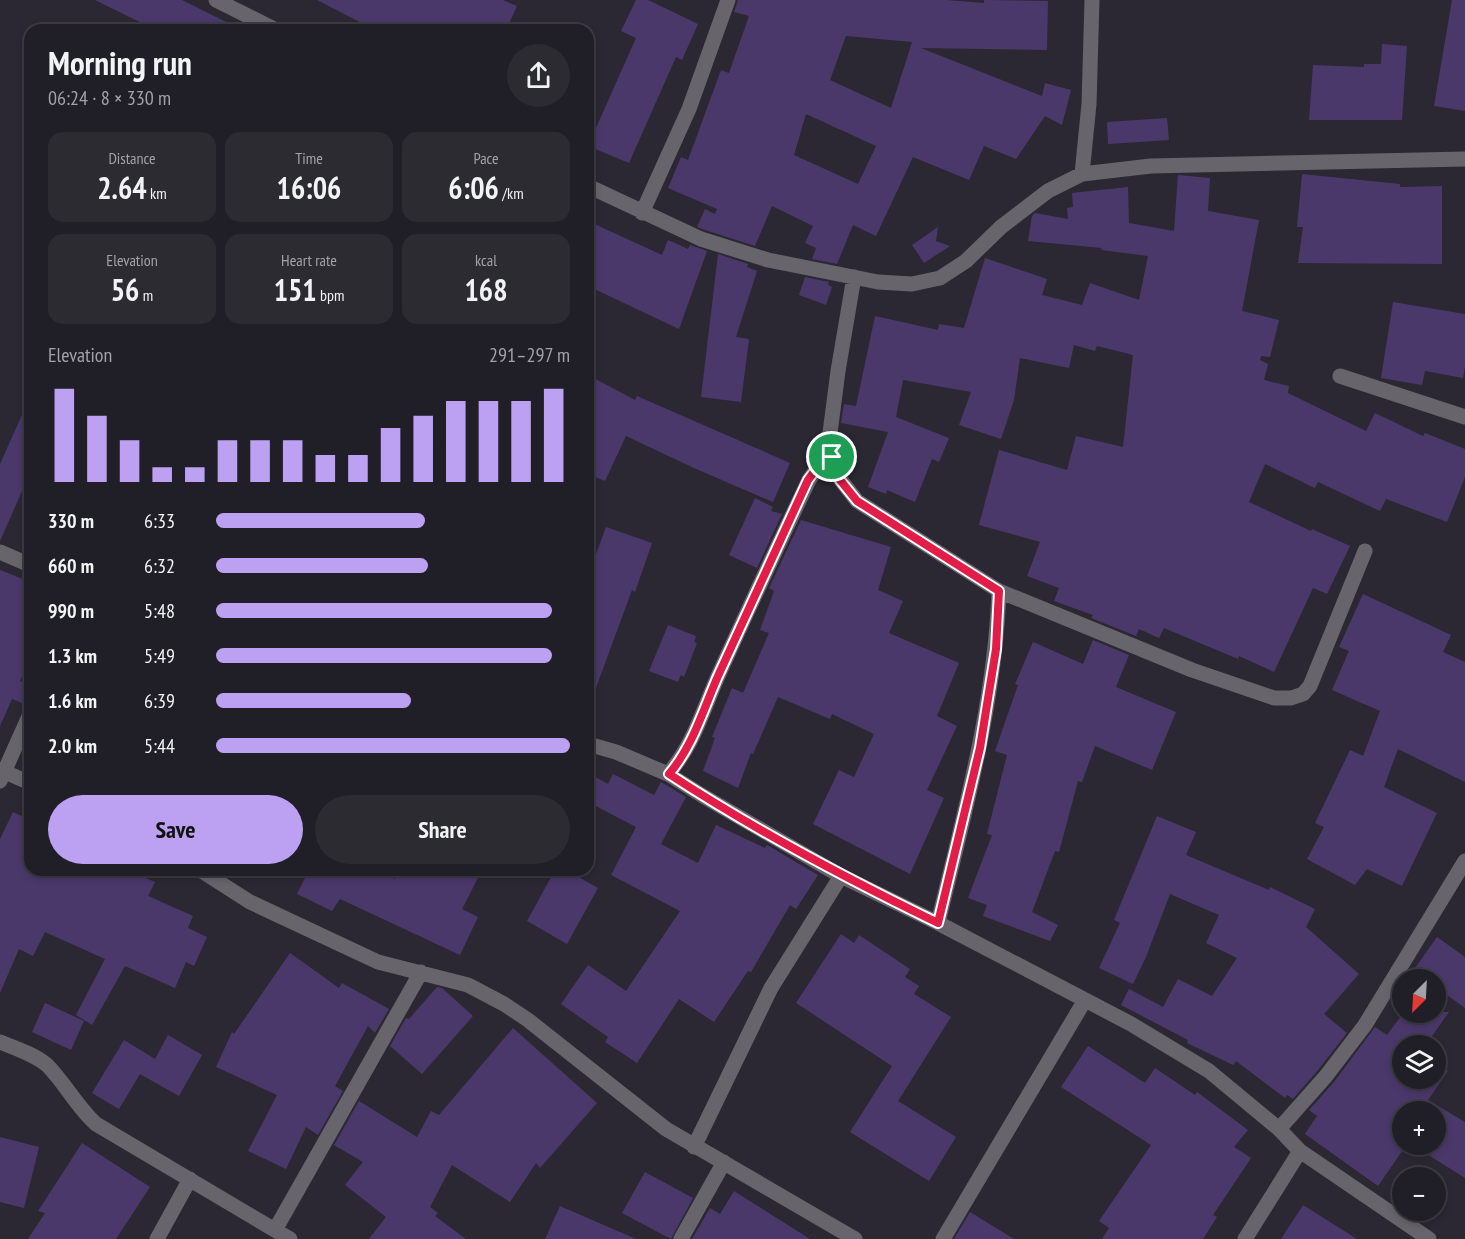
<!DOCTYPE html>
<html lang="en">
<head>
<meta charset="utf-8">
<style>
	:root { --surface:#201e26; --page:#2d2b32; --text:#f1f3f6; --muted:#a2a2a7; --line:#3d3c43; --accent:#bca0f2 }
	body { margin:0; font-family:"PT Sans Narrow",sans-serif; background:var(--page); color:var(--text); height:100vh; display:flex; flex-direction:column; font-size:22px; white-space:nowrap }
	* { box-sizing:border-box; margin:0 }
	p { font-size:20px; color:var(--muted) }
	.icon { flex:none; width:33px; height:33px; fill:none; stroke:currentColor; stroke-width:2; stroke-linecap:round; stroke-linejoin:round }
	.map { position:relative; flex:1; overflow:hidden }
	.drawer { position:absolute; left:24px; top:24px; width:570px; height:852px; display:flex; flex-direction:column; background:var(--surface); border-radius:18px; box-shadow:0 3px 9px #0003,0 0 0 2px var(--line) }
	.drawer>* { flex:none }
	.needle { width:39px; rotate:204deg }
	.buttons { position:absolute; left:1392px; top:969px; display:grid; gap:12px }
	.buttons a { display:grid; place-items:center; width:54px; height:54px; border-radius:50%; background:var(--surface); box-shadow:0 3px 9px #0003,0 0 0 2px var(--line); font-size:30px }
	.pin { position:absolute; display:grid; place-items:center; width:51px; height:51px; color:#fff; margin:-26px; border:3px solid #fff; border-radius:50%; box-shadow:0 2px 6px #0007 }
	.round { display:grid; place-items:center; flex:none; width:63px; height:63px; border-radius:32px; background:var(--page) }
	.summary { display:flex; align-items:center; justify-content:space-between; height:102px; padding:0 24px }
	h1 { font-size:33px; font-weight:600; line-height:45px }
	.stats { display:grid; grid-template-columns:repeat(3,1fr); gap:9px; height:102px; padding:6px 24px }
	.stats div { display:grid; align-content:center; border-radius:15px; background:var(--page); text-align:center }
	.stats b { font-size:30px; font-weight:600 }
	.stats small { font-size:16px; font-weight:400 }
	.stats p { font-size:16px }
	.chart { height:168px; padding:12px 24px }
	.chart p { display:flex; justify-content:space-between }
	.chart svg { width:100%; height:108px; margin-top:6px; stroke:var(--accent); stroke-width:6 }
	.primary-button { display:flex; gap:12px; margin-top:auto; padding:12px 24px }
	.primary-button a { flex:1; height:69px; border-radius:36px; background:var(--accent); color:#111; font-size:24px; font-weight:600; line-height:69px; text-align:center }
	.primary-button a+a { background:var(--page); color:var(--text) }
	ul { padding:0 24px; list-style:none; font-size:20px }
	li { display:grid; grid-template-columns:96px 72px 1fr; align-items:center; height:45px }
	li i { height:15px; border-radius:8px; background:var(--accent) }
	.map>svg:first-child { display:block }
	.building { fill:#4b386b; fill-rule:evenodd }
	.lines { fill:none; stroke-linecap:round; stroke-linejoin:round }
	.minor { stroke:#67656b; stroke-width:15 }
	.route-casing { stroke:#fff; stroke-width:12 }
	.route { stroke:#e11d48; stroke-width:8 }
</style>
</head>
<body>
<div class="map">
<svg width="1465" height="1239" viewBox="0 0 1465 1239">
	<rect width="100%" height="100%" fill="#2b2833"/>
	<path class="building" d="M95,0H182L242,30H156Z
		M317,0H503L517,6L506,30H375Z
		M636,0H648L698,24L682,60L676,57L629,163L588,146L636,38L621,31Z
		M738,0H946L984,3V0L1048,1L1047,50L921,48L1042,96L1045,83L1071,90L1062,125L1045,116L1016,159L984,146L969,180L913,157L876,236L853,225L837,264L812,259L816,248L805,243L813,226L772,206L755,246L705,230L697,227L705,209L715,214L717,209L668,188L681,157L688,160L721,70L729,73L749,16L734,12ZM846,36L912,42L891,108L830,80ZM806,114L876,146L858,184L794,155Z
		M1452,0H1465V111L1434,106Z
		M1382,44L1407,46L1402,120H1309L1313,65L1364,67V64H1381Z
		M1167,118L1169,140L1108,144L1107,122Z
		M1302,174L1400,184V187L1442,186V264L1298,263L1303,227H1297Z
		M1178,175L1210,178L1208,211L1259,220L1242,311L1279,320L1270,357L1261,356L1260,360L1268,364L1264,380L1289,386L1288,393L1366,431L1375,413L1423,436L1425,433L1465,449V477L1447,522L1386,499L1380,511L1318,482L1315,488L1265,464L1249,502L1311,531L1312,529L1350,546L1327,594L1313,588L1274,672L1239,656L1238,659L1164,628L1159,638L1139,629L1136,636L1091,618L1093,615L1054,601L1059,588L1027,576L1040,542L979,525L999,450L1067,470L1076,436L1123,447L1133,355L1097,346L1095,351L1074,345L1069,368L1020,358L1014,400L1001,439L959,425L971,392L903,380L896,417L949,438L939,462L932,459L915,502L887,490L886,494L868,487L888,432L841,423L844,404L856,406L875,316L938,330L939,324L964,328L985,258L1047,279L1042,295L1082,305L1090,283L1139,300L1148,256L1101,250L1102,248L1028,241L1032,216L1035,213L1068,219L1067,208L1073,207L1072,193L1128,187L1129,223L1174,231Z
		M588,221L662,255L668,240L688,249L690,245L707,251L679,329L588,286Z
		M938,227L936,241L950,246L924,263L912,245Z
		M718,254L748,264L747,267L757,271L736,337L749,339L741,402L701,397Z
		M805,277L829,282L828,285L832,287L826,305L799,295Z
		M1393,302L1465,314V367L1463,378L1425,371L1422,385L1381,378Z
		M588,375L635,400L637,396L790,463L773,502L694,468L626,436L605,481L588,474Z
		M30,397V473L0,541V464Z
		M755,498L773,507L771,511L782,514L757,568L729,555Z
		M801,520L891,547L878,590L903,601L889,633L959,663L937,716L957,726L927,790L944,798L910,874L813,824L839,770L854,777L874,734L832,714L830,719L778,697L753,754L751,753L738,788L703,771L715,738L712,737L732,688L743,693L769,633L760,630L774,591L769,588Z
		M606,527L652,543L635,592L632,590L590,704L588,703V576Z
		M0,570L30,582V659L20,681L29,685L22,703L12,699L0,726Z
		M1363,594L1451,635L1443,652L1465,662V782L1398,749L1384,787L1437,813L1402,886L1367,869L1355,885L1307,859L1324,827L1315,823L1350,750L1363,756L1380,711L1332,690L1349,651L1339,647Z
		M668,625L696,636L694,642L697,643L684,677L681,675L678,682L649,671Z
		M1093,640L1129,655L1116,687L1176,712L1152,770L1095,746L1082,782L1078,781L1059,852L1055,851L1032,912L1058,925L1050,941L983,916L987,905L968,898L992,835L987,834L1007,755L995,751L1018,685L1015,684L1033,642L1083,664Z
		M588,773L608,784L613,774L654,795L661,782L686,797L661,844L698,863L716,825L765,848L767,845L818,875L796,909L790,905L751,972L748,971L714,1022L679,999L637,1063L605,1042L608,1037L561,1004L588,965L626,991L680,911L611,875L636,827L588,802Z
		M13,812L30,820V870H128L155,882L148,896L193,916L188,928L207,937L194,966L186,962L175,988L125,966L92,1025L76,1015L105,959L45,932L33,956L19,949L0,993V839Z
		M1157,816L1196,832L1186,855L1269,890L1270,887L1315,909L1306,927L1359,974L1324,1014L1347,1033L1318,1070L1293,1099L1287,1095L1285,1098L1236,1061L1233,1065L1187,1043L1188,1040L1121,1005L1129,989L1163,1007L1178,979L1212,996L1237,958L1206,943L1219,915L1170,894L1146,957L1133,984L1099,968L1120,923L1114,920Z
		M309,870H378L395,879L399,870H482L462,909L478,917L460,955L340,899L332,911L297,894Z
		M555,870H566L598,888L567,944L527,921Z
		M841,934L854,943L859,935L910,969L905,977L919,986L914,994L951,1017L898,1101L956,1137L929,1181L850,1132L892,1066L796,1003Z
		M1437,937L1465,957V1008L1436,987V980H1425L1413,971Z
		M290,953L339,988L342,983L389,1009L375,1033L368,1026L335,1086L343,1091L318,1135L306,1127L286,1169L248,1151L277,1095L216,1067L232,1032L234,1034Z
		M437,987L442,988L473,1016L422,1074L390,1046L406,1018L409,1019Z
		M45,1003L84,1021L71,1050L32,1032Z
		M1404,1012H1449L1425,1046H1402V1078H1436V1062L1448,1071L1428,1100L1465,1122V1178L1411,1144H1436V1112H1402V1144H1407L1378,1186L1305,1134L1317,1116L1309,1110L1334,1082L1375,1027L1387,1035Z
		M513,1028L597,1103L540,1168L536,1163L510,1202L452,1165L430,1207L438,1213L435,1216L466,1239H369L386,1217L345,1185L363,1162L334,1145L359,1101L417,1137L431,1111L439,1115Z
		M168,1035L202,1055L179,1096L140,1074L119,1109L92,1093L124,1040L155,1059Z
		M1088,1046L1145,1083L1155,1068L1195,1095L1197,1092L1248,1130L1234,1147L1251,1158L1213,1215L1217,1217L1203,1239H1102L1109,1228L1099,1221L1151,1145L1061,1087Z
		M0,1137L39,1147L24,1208L0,1202Z
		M82,1143L150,1187L116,1239H28L45,1213L38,1211Z
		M645,1172L693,1198L671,1239L622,1213Z
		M734,1191L810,1239H692L710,1208L720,1214Z
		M1303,1205L1357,1239H1281Z
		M560,1206L636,1239H545Z
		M970,1212L1014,1239H954Z"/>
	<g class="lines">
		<path class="minor" d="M216,0L276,30
			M1082,174L1089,104L1092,0
			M588,186L701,239L768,260L878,282L912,284L940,278L966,261L1001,227L1048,191L1082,174L1151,166L1465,159
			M642,213L689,109L728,0
			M854,277L838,371L830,433L832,457L840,479L857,501L999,591L1192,670L1274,698H1291L1303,694L1310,686L1365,551
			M1340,376L1465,417
			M0,552L30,565
			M588,744L616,752L668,774L703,796L841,876L938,923L1131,1024L1209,1071L1279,1129L1300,1151L1429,1239
			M5,772L30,783
			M668,774C693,746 703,710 718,676C748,610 778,545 809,480L817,468L832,457
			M0,781L30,714
			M200,870L250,902L378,962L468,985L504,1004L528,1020L666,1129L855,1239
			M938,923C964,814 995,704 999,591
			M0,1042C15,1048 34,1054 47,1065C65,1083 77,1107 96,1124L290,1239
			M1279,1129L1326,1076L1365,1025L1465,861
			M694,1147L771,988L841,876
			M275,1230L421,972
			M157,1239L190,1179
			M681,1239L724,1162
			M943,1239L1085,1000
			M1245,1239L1300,1151"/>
	</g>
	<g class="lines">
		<defs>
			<path id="route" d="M832,457L840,480L857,501L999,591L996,649L980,748L938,923C845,878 755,830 669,774C693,746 703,710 718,676C748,610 778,545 808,480L817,468Z"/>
		</defs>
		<use href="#route" class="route-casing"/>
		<use href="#route" class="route"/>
	</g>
</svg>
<div class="buttons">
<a><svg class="needle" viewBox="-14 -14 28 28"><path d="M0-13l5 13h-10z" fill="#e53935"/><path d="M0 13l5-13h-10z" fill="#a2a2a7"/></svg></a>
<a><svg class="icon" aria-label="layers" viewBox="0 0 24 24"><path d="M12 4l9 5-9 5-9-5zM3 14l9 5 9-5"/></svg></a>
<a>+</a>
<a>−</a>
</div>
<div class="pin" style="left:832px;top:457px;background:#1e9e55"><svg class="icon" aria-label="arrive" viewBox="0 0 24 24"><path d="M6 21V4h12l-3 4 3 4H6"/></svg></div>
<section class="drawer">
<div class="summary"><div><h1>Morning run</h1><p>06:24 · 8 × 330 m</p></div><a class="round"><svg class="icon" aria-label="share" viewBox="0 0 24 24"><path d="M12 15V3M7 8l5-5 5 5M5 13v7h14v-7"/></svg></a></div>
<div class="stats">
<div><p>Distance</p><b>2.64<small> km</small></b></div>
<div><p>Time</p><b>16:06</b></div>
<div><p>Pace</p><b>6:06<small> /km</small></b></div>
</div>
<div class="stats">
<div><p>Elevation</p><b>56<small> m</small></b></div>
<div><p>Heart rate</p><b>151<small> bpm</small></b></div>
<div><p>kcal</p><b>168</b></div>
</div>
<div class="chart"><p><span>Elevation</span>291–297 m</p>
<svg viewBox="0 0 160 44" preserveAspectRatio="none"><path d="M5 44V6M15 44V17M25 44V27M35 44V38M45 44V38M55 44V27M65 44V27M75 44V27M85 44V33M95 44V33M105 44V22M115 44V17M125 44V11M135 44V11M145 44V11M155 44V6"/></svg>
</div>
<ul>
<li><b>330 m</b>6:33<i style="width:59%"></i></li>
<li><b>660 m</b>6:32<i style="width:60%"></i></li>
<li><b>990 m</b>5:48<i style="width:95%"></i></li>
<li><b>1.3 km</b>5:49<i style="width:95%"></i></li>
<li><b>1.6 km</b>6:39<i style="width:55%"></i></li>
<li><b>2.0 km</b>5:44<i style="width:100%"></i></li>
</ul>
<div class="primary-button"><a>Save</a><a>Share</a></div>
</section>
</div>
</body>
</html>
